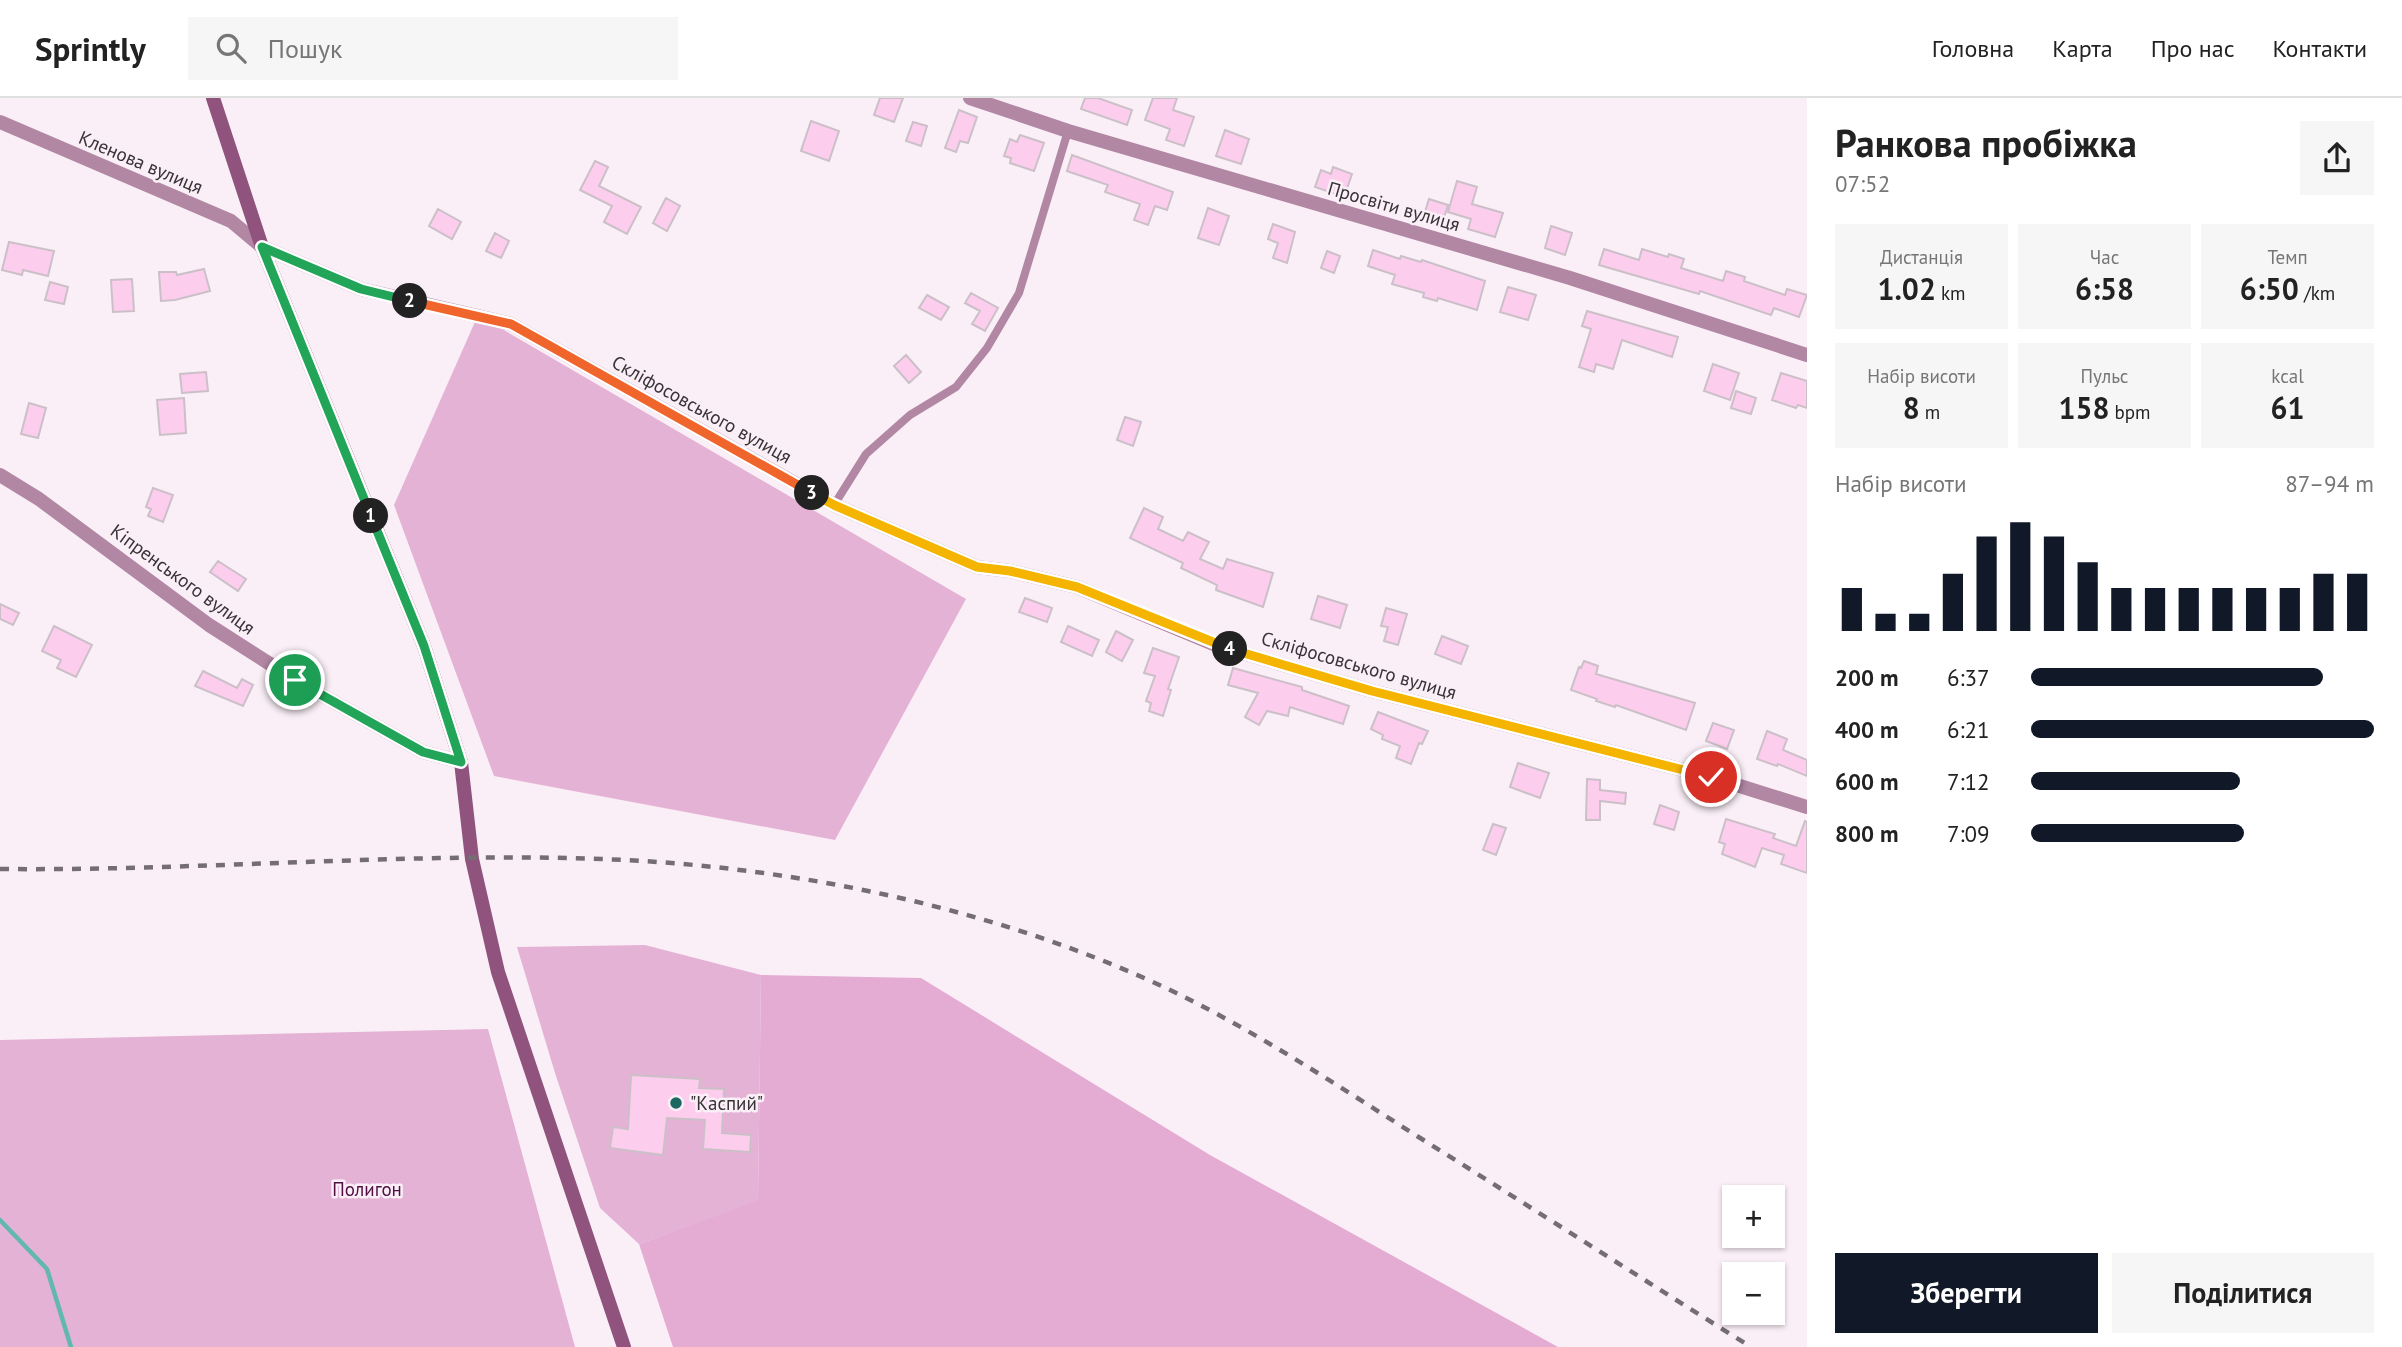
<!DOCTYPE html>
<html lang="uk">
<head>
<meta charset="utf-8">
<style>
	:root { --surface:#fff; --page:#f6f6f6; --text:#222; --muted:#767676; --line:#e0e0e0; --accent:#111827 }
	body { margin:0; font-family:"PT Sans",sans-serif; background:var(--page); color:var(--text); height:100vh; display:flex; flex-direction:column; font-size:26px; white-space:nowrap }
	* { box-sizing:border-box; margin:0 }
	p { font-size:23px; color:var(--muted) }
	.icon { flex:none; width:38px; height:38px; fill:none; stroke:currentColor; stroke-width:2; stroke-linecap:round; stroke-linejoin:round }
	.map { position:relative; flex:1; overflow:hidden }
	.sheet { display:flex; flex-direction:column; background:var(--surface); width:595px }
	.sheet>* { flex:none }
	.buttons { position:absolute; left:1722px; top:1087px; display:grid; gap:14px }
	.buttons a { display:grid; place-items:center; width:63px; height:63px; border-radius:0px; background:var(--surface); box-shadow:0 2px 5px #0004; font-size:35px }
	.pin { position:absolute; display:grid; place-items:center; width:60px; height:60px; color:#fff; margin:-30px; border:4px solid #fff; border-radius:50%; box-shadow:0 2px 7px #0007 }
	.km { position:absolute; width:35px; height:35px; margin:-18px; border-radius:50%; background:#222; color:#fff; font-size:19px; line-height:35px; text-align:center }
	.round { display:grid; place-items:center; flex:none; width:74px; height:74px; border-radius:0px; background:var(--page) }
	.summary { display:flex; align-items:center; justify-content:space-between; height:119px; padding:0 28px }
	h1 { font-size:38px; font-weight:600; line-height:52px }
	.stats { display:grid; grid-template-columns:repeat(3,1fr); gap:10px; height:119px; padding:7px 28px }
	.stats div { display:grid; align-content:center; border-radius:0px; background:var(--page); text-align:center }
	.stats b { font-size:30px; font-weight:600 }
	.stats small { font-size:19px; font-weight:400 }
	.stats p { font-size:19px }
	.chart { height:196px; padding:14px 28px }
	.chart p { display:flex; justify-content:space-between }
	.chart svg { width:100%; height:126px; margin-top:7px; stroke:var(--accent); stroke-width:6 }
	.action { display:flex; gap:14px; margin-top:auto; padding:14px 28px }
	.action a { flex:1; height:80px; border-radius:0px; background:var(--accent); color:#fff; font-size:28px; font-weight:600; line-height:80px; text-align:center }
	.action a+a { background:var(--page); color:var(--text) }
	ul { padding:0 28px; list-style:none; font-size:23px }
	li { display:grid; grid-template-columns:112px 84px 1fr; align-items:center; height:52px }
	li i { height:18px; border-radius:9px; background:var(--accent) }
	header { display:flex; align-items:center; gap:42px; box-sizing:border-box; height:98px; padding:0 35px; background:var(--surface); border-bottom:2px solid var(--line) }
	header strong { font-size:33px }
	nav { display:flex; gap:38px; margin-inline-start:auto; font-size:24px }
	.search { width:490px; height:63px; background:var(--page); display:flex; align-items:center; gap:18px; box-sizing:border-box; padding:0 24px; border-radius:0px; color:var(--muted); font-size:26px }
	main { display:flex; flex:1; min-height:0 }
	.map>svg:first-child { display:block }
	.green { fill:#e4b2d5 }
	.forest { fill:#e4abd3 }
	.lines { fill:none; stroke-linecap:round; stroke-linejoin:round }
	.stream { stroke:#62b8af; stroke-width:4.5 }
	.building { fill:#fdcdee; stroke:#ccc0c8; stroke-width:2 }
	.service { stroke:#b187a4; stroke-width:8 }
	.minor { stroke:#b187a4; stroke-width:14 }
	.secondary { stroke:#8f537e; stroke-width:14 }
	.rail { stroke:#746e72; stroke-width:4.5; stroke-dasharray:9 9; stroke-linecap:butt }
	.split-1-casing { stroke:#fff; stroke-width:14 }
	.split-2-casing { stroke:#fff; stroke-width:14 }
	.split-3-casing { stroke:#fff; stroke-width:14 }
	.split-4-casing { stroke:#fff; stroke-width:14 }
	.split-5-casing { stroke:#fff; stroke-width:14 }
	.split-1 { stroke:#22a559; stroke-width:9 }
	.split-2 { stroke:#22a559; stroke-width:9 }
	.split-3 { stroke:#f0652b; stroke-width:9 }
	.split-4 { stroke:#f5b400; stroke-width:9 }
	.split-5 { stroke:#f5b400; stroke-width:9 }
	.poi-dot { fill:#1c6760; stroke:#fbeff7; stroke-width:2.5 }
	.labels { text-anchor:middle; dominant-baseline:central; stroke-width:5; stroke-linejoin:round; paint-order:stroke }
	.street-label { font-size:19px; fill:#373336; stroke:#fbeff7 }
	.poi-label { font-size:19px; fill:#373336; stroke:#fbeff7; text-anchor:start }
	.park-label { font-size:19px; fill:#510f44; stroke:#fbeff7 }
</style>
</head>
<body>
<header>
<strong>Sprintly</strong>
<div class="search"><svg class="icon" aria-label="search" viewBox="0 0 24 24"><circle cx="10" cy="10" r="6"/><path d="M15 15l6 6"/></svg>Пошук</div>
<nav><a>Головна</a><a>Карта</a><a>Про нас</a><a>Контакти</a></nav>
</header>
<main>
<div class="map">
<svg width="1807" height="1249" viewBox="0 0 1807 1249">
	<rect width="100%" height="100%" fill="#fbeff7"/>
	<path class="green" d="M478,217L966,501L835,742L494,678L394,407Z
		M645,847L761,877L758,1104L639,1146L600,1110L555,975L517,849Z
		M488,931L575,1249H0V942Z"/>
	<path class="forest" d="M761,877L921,880L1210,1057L1558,1249H673L639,1146L758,1103Z"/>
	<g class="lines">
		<path class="stream" d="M0,1122L47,1171L71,1249"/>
	</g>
	<path class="building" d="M880,0H903L894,24L874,17Z
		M1085,0H1098L1132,12L1127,27L1081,11Z
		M1153,0H1177L1173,12L1194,19L1184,48L1166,42L1170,31L1145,22Z
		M959,12L977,19L968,45L960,43L956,54L945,50Z
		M811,23L839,33L829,63L801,53Z
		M913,24L927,28L921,48L906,43Z
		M1225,32L1249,41L1241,66L1216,58Z
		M1020,37L1044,45L1034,73L1010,65L1011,60L1004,58L1010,41L1017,44Z
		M1072,57L1173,94L1167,112L1155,108L1148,127L1134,122L1140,106L1105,94L1108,87L1067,73Z
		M595,63L608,69L599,88L641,109L627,136L604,124L612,108L580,92Z
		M1333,69L1352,76L1344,99L1315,89L1321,72L1331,76Z
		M1457,83L1477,89L1472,106L1503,115L1495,139L1468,131L1471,121L1448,114Z
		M666,100L680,108L667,133L653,125Z
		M1429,101L1448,107L1441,129L1422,123Z
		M1208,110L1229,118L1219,147L1198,140Z
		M438,111L461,124L452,141L429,128Z
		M1273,126L1295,134L1287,165L1273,160L1278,145L1268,141Z
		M1551,128L1572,135L1565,157L1545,150Z
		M495,135L509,143L501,160L486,153Z
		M9,144L54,153L48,178L23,172L22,177L2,172Z
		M1604,151L1639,162L1642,151L1668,159L1669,156L1684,161L1681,170L1723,183L1726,173L1745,179L1744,183L1785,197L1787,191L1807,197L1799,219L1774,210L1771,217L1700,193L1699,196L1599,167Z
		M1373,152L1400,161L1401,158L1421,164L1422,162L1485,183L1477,212L1438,200L1437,203L1423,199L1424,195L1392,186L1395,177L1368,168Z
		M1327,153L1340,158L1334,175L1321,170Z
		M204,171L210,193L175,202L161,203L159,174H176L177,177Z
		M132,181L134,213L113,214L111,182Z
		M50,184L68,189L64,206L45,202Z
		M1508,189L1536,197L1528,222L1500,214Z
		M971,195L998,210L985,233L972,226L980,213L965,205Z
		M927,197L949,209L941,222L919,210Z
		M1587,213L1678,239L1672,259L1622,242L1613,271L1596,266L1594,274L1579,269L1591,231L1582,228Z
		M906,257L921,274L909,285L894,268Z
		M1713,266L1739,275L1730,302L1704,293Z
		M206,274L208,293L182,295L180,276Z
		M1781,275L1807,283V310L1798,307L1796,310L1772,302Z
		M1736,293L1756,300L1751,316L1731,310Z
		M184,300L186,335L160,337L157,302Z
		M29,305L46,310L38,340L21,336Z
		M1125,319L1141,324L1133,348L1117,342Z
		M153,390L173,397L163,424L148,418L151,411L146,409Z
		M1144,410L1163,419L1158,431L1183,443L1188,434L1209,444L1200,461L1223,471L1227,461L1273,475L1263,509L1216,492L1217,487L1181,470L1183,465L1130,440Z
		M218,463L246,481L238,493L210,474Z
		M1318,498L1347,507L1340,530L1311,521Z
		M1025,500L1052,510L1047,524L1019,514Z
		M0,506L19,515L13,527L0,521Z
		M1386,510L1407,516L1398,547L1384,543L1388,529L1381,528Z
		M54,528L92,547L76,579L57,570L61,562L42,553Z
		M1068,528L1099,542L1092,558L1061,544Z
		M1116,533L1133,542L1122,563L1106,554Z
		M1442,538L1468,548L1461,566L1435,556Z
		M1153,550L1179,559L1168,591L1171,592L1163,618L1149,613L1151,605L1146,603L1155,578L1144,575Z
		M1584,563L1598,568L1596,576L1695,605L1686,632L1616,607L1615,609L1596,603L1597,601L1571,592L1579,569L1581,570Z
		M1233,570L1302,589V592L1349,608L1343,626L1290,609L1288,618L1267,613L1259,627L1245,619L1258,595L1228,587Z
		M203,573L237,590L242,581L253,587L243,608L195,588Z
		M1378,614L1428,633L1422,646L1419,645L1411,666L1396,660L1400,648L1382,641L1383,637L1371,631Z
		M1713,625L1734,632L1727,651L1706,643Z
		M1767,633L1787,641L1783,652L1807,662V678L1778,666L1777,668L1757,661Z
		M1518,665L1549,675L1540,700L1510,689Z
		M1587,681L1600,682V692L1626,695L1625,706L1600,703V722H1586Z
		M1660,707L1679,714L1674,732L1654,726Z
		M1726,721L1775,736L1773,740L1796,748L1805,723L1807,724V775L1781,766L1784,757L1762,750L1755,769L1722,756L1725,746L1719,744Z
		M1493,726L1506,730L1496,757L1483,752Z
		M631,977L700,981L699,990L724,991L722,1035L751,1037L750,1054L703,1051L705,1022L667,1020L663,1057L610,1050L613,1029L628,1031Z"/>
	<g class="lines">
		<path class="service" d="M834,407L866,356L910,317L956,289L987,250L1019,195L1068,33"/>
		<path class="minor" d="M970,0L1068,33L1570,180L1807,257
			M0,24L231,123L262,149L361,191L511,226L834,407L977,469L1010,473L1077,489L1216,547L1372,593L1711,679L1807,709
			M0,377L39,401L209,527L295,582L423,654L461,664"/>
		<path class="secondary" d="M213,0L262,149L424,548L461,664L472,761L498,874L624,1249"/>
		<path class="rail" d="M0,771C200,773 401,754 602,761C792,768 993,809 1166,890C1254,932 1335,986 1417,1038C1529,1108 1639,1179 1751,1249"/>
	</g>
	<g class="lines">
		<defs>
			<path id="split-1" d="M295,582L423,654L461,664L424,548L371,418"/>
			<path id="split-2" d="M371,418L262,149L361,191L410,203"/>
			<path id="split-3" d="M410,203L511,226L812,395"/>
			<path id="split-4" d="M812,395L834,407L977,469L1010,473L1077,489L1230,551"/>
			<path id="split-5" d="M1230,551L1372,593L1711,679"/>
		</defs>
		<use href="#split-1" class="split-1-casing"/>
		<use href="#split-2" class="split-2-casing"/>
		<use href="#split-3" class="split-3-casing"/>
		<use href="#split-4" class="split-4-casing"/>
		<use href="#split-5" class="split-5-casing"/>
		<use href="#split-1" class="split-1"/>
		<use href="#split-2" class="split-2"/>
		<use href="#split-3" class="split-3"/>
		<use href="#split-4" class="split-4"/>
		<use href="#split-5" class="split-5"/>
	</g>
	<circle class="poi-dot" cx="676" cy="1005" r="7"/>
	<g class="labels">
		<g class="street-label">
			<text transform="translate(141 64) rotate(23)">Кленова вулиця</text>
			<text transform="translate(1394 108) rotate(16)">Просвіти вулиця</text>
			<text transform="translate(702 311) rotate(29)">Скліфосовського вулиця</text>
			<text transform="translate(183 481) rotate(36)">Кіпренського вулиця</text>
			<text transform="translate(1359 567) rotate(16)">Скліфосовського вулиця</text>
		</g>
		<g class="poi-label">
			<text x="690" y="1005">"Каспий"</text>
		</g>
		<g class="park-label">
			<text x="367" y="1091">Полигон</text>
		</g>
	</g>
</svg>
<div class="buttons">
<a>+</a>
<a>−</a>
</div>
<div class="pin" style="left:295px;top:582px;background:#1e9e55"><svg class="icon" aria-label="arrive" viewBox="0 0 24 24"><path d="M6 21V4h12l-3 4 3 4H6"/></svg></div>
<div class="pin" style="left:1711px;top:679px;background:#d93025"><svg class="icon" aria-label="check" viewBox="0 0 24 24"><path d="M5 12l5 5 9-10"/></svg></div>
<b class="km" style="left:371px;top:418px">1</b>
<b class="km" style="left:410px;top:203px">2</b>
<b class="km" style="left:812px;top:395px">3</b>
<b class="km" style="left:1230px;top:551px">4</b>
</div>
<section class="sheet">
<div class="summary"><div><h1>Ранкова пробіжка</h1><p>07:52</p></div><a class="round"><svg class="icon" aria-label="share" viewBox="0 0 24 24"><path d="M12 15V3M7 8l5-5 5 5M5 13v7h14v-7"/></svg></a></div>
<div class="stats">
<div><p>Дистанція</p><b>1.02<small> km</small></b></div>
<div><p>Час</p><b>6:58</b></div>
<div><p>Темп</p><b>6:50<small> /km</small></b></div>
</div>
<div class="stats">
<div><p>Набір висоти</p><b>8<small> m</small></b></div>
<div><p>Пульс</p><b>158<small> bpm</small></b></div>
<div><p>kcal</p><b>61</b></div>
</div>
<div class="chart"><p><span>Набір висоти</span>87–94 m</p>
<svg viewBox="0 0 160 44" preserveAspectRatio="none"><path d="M5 44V29M15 44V38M25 44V38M35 44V24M45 44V11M55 44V6M65 44V11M75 44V20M85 44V29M95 44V29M105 44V29M115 44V29M125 44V29M135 44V29M145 44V24M155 44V24"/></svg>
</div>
<ul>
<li><b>200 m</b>6:37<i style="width:85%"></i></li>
<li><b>400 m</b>6:21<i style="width:100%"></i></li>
<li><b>600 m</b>7:12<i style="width:61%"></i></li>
<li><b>800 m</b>7:09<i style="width:62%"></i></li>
</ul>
<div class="action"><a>Зберегти</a><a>Поділитися</a></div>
</section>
</main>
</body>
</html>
